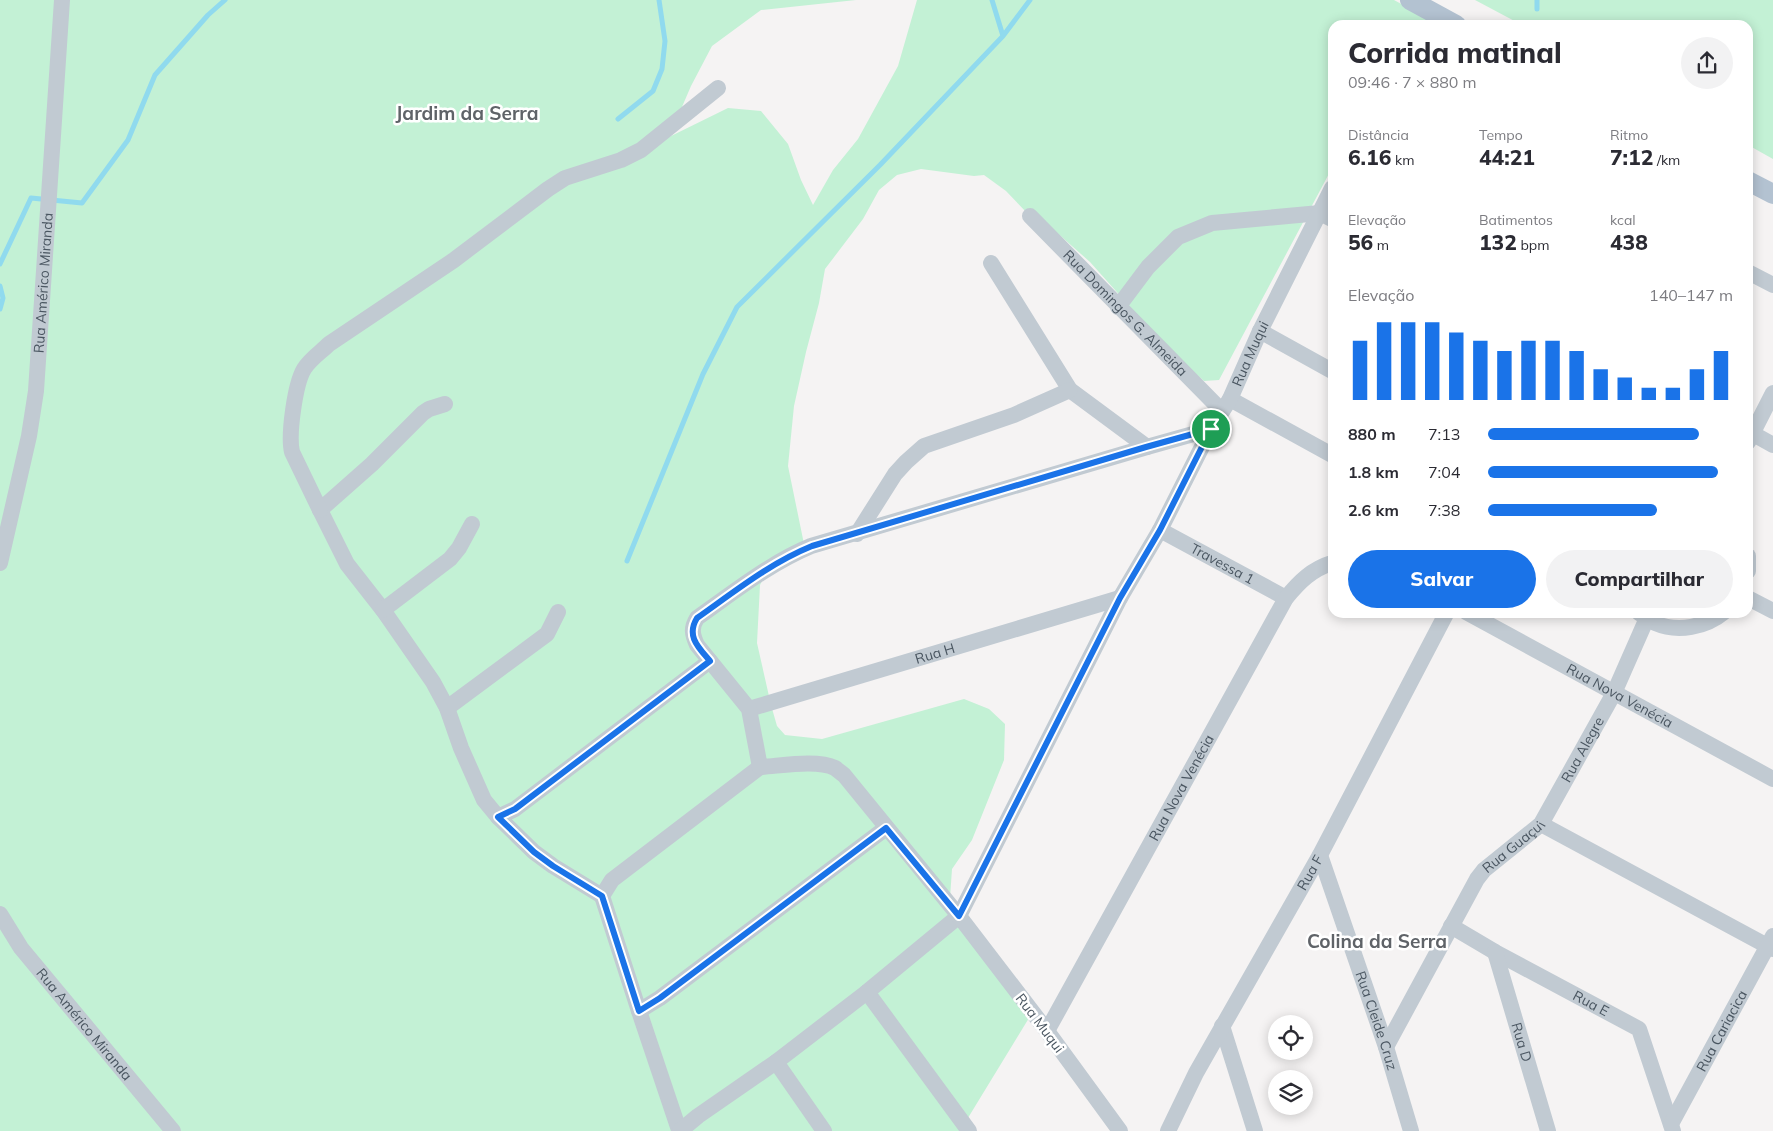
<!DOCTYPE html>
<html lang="pt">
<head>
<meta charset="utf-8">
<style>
	:root { --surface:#fff; --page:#f2f2f3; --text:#2b2b33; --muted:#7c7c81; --accent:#1a73e8 }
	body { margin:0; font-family:Mulish,sans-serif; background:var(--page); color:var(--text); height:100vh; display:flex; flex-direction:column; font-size:19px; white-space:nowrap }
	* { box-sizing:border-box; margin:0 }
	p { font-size:16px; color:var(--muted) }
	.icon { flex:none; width:28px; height:28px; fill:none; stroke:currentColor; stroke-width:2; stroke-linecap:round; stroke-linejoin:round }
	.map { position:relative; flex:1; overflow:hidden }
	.panel { position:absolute; left:1328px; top:20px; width:425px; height:598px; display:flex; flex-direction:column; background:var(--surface); border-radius:15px; box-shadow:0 2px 12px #0003 }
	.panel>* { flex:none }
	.buttons { position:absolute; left:1268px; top:1015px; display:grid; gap:10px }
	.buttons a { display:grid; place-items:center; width:45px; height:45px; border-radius:50%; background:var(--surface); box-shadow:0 2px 12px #0003; font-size:25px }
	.pin { position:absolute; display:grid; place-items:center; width:42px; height:42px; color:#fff; margin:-21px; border:2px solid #fff; border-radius:50%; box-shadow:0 1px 5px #0007 }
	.round { display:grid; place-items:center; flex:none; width:52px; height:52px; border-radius:26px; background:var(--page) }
	.overview { display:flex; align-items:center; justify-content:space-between; height:85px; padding:0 20px }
	h1 { font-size:28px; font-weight:800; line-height:38px }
	.metrics { display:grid; grid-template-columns:repeat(3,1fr); gap:8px; height:85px; padding:5px 20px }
	.metrics div { display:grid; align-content:center }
	.metrics b { font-size:21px; font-weight:800 }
	.metrics small { font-size:14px; font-weight:400 }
	.metrics p { font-size:14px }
	.chart { height:140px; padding:10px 20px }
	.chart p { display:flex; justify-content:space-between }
	.chart svg { width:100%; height:90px; margin-top:5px; stroke:var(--accent); stroke-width:6 }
	.button { display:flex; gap:10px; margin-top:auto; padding:10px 20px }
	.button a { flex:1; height:58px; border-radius:30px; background:var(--accent); color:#fff; font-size:20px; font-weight:800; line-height:58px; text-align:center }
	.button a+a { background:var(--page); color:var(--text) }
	ul { padding:0 20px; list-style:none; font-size:16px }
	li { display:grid; grid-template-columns:80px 60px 1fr; align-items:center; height:38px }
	li i { height:12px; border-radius:6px; background:var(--accent) }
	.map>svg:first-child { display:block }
	.green { fill:#c3f1d5 }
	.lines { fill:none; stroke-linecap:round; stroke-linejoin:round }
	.stream { stroke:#90daee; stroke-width:5 }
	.minor { stroke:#c1cad2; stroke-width:16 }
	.major { stroke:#b3c2d1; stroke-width:20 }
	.route-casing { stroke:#fff; stroke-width:10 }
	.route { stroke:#1a73e8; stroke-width:6 }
	.labels { text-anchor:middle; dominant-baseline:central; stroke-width:5; stroke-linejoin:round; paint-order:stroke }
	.street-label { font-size:14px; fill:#4a5661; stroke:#fff }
	.district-label { font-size:19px; font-weight:bold; fill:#5f6368; stroke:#fff }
</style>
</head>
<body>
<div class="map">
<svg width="1773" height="1131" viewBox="0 0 1773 1131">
	<rect width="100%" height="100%" fill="#f5f3f3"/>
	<path class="green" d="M0,0H856L761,10L712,46L691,86L669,137L728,108L761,111L788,144L801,180L813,205L833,170L858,139L898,66L917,0H1394L1431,20L1426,25H1332V168L1219,380L1204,381L1166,347L1090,262L1046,223L1027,213L1006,191L984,175L974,176L921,169L897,175L879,190L863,219L825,269L819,303L806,352L794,406L788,466L804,544L772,562L760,585L757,643L771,705L777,726L785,735L822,739L964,699L989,709L1005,724L1004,760L972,840L952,869L950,898L1029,1018L960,1131H0Z
		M1475,0H1773V159L1748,145V25H1522Z"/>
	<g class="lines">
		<path class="stream" d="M992,0L1003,36
			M1537,9V0
			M618,119L653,91L662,69L665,41L659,0
			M0,264L31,198L82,203L128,140L155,75L208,15L225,0
			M0,286L3,298L0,309
			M627,561L703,374L737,307L880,165L1003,36L1030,0"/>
		<g class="minor">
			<path id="s1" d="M1030,216L1222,411"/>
			<path d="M991,263L1070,390L1147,447"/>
			<path d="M1748,272L1773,285"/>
			<path d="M1118,307L1148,267L1178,237L1212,223L1320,213L1332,219"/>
			<path d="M1260,331L1332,371"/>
			<path d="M1230,399L1332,455"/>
			<path d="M445,404L429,409L423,413L372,464L320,510L347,564L383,610L433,682L447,708L461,748L484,800L498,817L515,809L710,661"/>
			<path d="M1748,431L1773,445"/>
			<path d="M1748,442L1773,393"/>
			<path d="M320,510L292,452C288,435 295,384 304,369C310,359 321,352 329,344L454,260L548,189L565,178L621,160L641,150L718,88"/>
			<path id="s2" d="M1160,530L1286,598"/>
			<path d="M857,534L895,474L906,462L924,446L1014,415L1070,390"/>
			<path d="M1748,556V571"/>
			<path id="s3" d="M0,563L29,436L36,391L62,0"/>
			<path d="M1748,598L1773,611"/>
			<path d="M383,610L450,559L459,548L472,524"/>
			<path id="s4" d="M1466,612L1773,779"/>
			<path d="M1638,612C1644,616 1649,621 1655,623C1678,633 1706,627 1724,612"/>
			<path d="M447,708L547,634L558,612"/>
			<path id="s5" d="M749,709L1120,598"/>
			<path d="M760,767L612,880L602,896L639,1011L660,998L886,828"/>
			<path d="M498,817L534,852L553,866L602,896"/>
			<path d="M1541,824L1773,949"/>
			<path id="s6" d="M1320,855L1386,1047L1411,1131"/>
			<path id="s7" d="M0,914L21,948L173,1131"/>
			<path id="s8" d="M1451,926L1495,952L1639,1029L1673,1131"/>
			<path id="s9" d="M1495,952L1548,1131"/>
			<path d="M867,992L969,1131"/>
			<path d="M639,1011L679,1130"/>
			<path d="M1222,1026L1255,1131"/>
			<path id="s10" d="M1047,1031L1286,598C1299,582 1312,569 1332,563"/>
			<path id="s11" d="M1386,1047L1477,879L1484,870L1541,824L1614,693L1647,618"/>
			<path d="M776,1062L824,1131"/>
			<path id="s12" d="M1671,1124L1773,936"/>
			<path id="s13" d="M680,1131L698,1116L776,1062L867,992L959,916L1120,598L1160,530L1211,429L1230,399L1260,331L1332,188"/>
			<path d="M1120,1131L1047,1031L959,916L844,775C841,773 838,770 835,768C817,759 780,766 760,767L749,709L697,645C692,634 691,628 697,618C734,592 770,563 811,546L1147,447L1211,429"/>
			<path id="s14" d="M1168,1131L1196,1073L1320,855L1447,612"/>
		</g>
		<path class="major" d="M1410,0L1456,25
			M1748,181L1773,194"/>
	</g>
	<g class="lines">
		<defs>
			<path id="route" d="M1211,429L1160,530L1120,598L959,916L886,828L660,998L639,1011L602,896L553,866L534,852L498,817L515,809L710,661C698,647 686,636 697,618C734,592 770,563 812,546L1146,447Z"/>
		</defs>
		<use href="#route" class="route-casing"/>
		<use href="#route" class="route"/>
	</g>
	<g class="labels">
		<g class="street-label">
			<text stroke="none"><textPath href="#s3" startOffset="284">Rua Américo Miranda</textPath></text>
			<text stroke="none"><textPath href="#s1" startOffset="136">Rua Domingos G. Almeida</textPath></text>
			<text stroke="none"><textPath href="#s13" startOffset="986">Rua Muqui</textPath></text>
			<text stroke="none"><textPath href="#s2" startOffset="71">Travessa 1</textPath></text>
			<text stroke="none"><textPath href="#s5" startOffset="194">Rua H</textPath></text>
			<text stroke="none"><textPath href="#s4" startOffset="175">Rua Nova Venécia</textPath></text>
			<text stroke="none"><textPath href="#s11" startOffset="361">Rua Alegre</textPath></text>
			<text stroke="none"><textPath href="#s10" startOffset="278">Rua Nova Venécia</textPath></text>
			<text stroke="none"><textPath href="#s11" startOffset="240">Rua Guaçui</textPath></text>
			<text stroke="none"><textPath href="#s14" startOffset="295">Rua F</textPath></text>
			<text stroke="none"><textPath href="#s8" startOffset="160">Rua E</textPath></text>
			<text stroke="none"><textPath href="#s6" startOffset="175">Rua Cleide Cruz</textPath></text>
			<text transform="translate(1040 1023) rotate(53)">Rua Muqui</text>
			<text stroke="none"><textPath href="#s7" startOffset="139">Rua Américo Miranda</textPath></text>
			<text stroke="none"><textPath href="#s12" startOffset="106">Rua Cariacica</textPath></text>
			<text stroke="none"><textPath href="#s9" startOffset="94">Rua D</textPath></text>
		</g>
		<g class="district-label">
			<text x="467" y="113">Jardim da Serra</text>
			<text x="1377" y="941">Colina da Serra</text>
		</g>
	</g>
</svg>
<div class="buttons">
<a><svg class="icon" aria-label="locate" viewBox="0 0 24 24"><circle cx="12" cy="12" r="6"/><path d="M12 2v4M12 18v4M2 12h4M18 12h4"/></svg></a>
<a><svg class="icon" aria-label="layers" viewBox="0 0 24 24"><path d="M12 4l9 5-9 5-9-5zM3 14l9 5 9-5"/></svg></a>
</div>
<div class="pin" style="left:1211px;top:429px;background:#1e9e55"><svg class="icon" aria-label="arrive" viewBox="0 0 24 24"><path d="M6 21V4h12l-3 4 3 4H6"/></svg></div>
<section class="panel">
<div class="overview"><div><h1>Corrida matinal</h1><p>09:46 · 7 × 880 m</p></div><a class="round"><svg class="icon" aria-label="share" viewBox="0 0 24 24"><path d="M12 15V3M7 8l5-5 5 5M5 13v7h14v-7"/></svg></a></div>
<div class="metrics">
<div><p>Distância</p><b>6.16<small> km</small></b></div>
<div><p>Tempo</p><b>44:21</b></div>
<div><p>Ritmo</p><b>7:12<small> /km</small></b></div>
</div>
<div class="metrics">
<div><p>Elevação</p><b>56<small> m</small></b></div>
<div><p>Batimentos</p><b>132<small> bpm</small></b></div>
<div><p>kcal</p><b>438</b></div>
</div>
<div class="chart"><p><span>Elevação</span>140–147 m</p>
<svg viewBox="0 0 160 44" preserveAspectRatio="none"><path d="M5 44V15M15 44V6M25 44V6M35 44V6M45 44V11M55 44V15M65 44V20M75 44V15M85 44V15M95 44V20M105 44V29M115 44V33M125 44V38M135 44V38M145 44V29M155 44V20"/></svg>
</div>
<ul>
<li><b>880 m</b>7:13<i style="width:86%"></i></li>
<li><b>1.8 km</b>7:04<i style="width:94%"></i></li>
<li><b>2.6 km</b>7:38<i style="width:69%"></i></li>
</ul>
<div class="button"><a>Salvar</a><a>Compartilhar</a></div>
</section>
</div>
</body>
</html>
